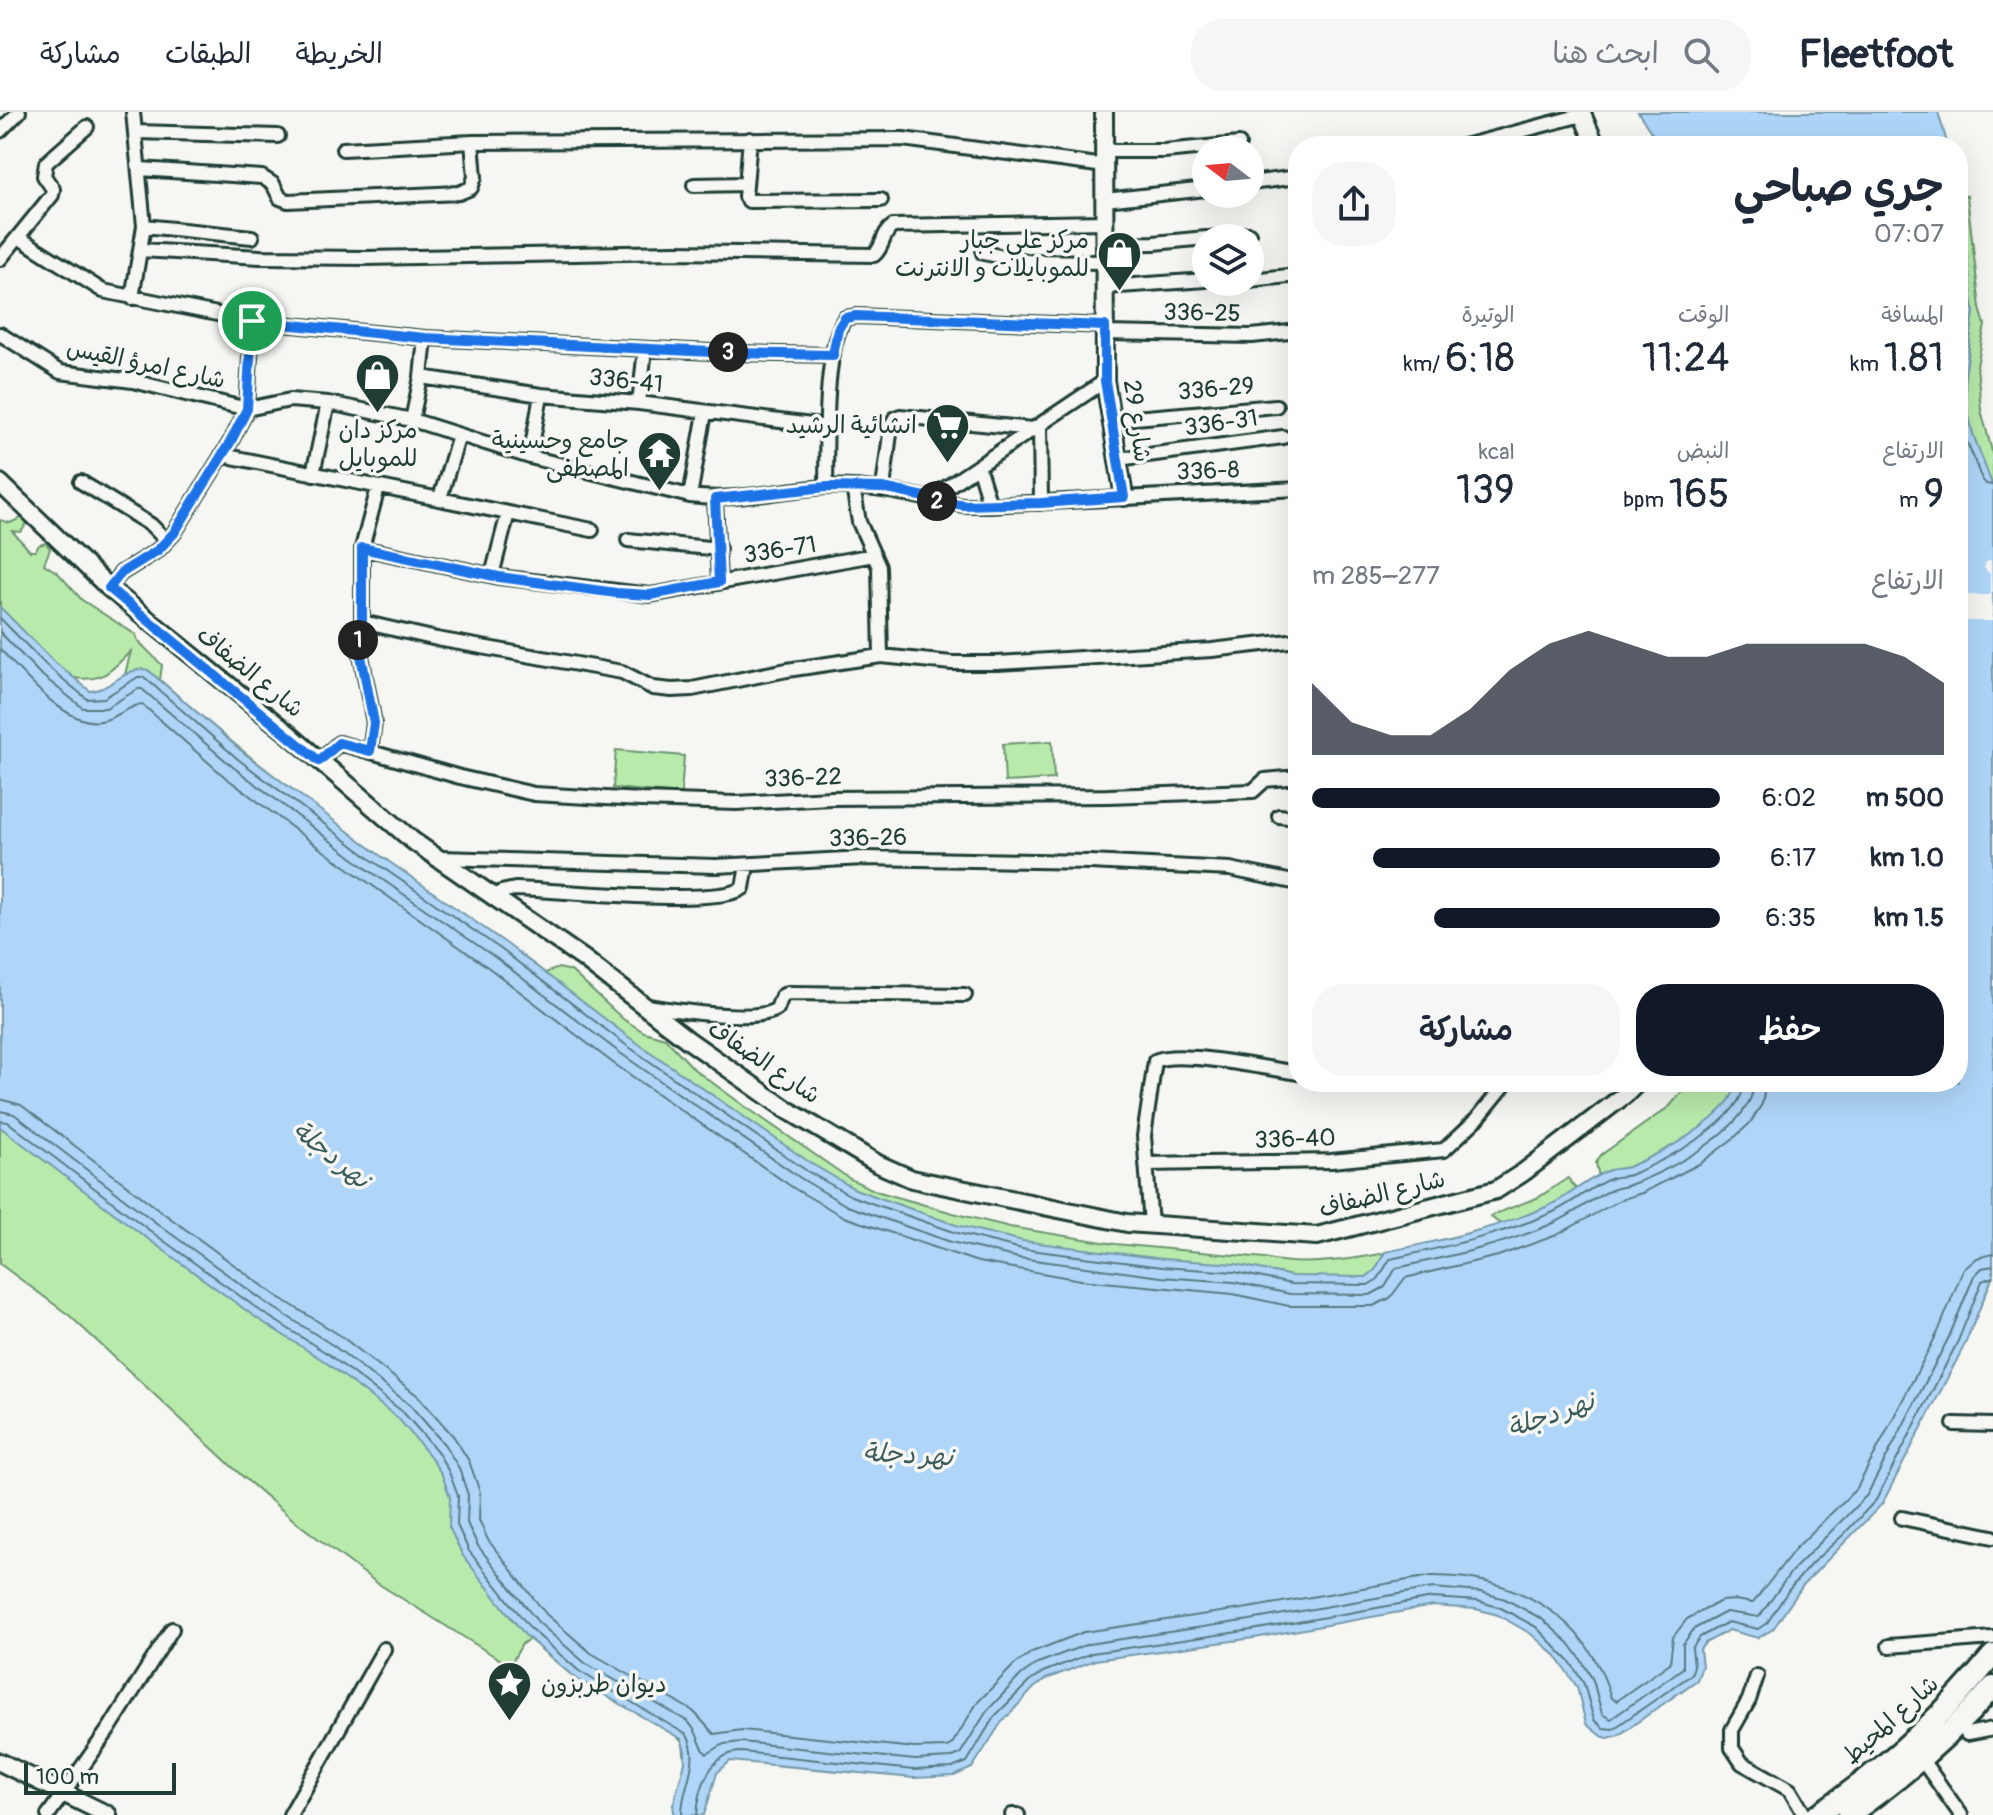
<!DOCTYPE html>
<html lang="ar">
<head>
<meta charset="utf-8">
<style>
	:root { --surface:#fff; --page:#f6f6f7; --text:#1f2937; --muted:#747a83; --line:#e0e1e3; --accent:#111827 }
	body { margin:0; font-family:Pangolin,"Playpen Sans Arabic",sans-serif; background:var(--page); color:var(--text); direction:rtl; height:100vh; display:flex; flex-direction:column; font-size:30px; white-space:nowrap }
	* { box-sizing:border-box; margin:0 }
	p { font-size:26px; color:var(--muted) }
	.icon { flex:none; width:44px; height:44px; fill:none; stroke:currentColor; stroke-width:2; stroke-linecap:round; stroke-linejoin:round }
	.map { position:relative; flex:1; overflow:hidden; direction:ltr }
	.drawer { position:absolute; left:1288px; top:24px; width:680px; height:956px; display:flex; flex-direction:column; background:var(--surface); border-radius:32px; box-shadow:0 8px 32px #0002; direction:rtl }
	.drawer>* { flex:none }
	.needle { width:52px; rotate:286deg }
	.fabs { position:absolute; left:1192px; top:24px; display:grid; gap:16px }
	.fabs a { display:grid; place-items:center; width:72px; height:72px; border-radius:50%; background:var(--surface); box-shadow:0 8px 32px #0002; font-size:40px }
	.scale { position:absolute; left:24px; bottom:20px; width:152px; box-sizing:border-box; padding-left:8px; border:4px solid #1f3d34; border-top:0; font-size:22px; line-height:28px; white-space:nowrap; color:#1f3d34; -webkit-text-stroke:6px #f6f6f2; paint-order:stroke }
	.pin { position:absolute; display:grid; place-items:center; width:68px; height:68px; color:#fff; margin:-34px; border:4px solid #fff; border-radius:50%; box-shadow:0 2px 8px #0007 }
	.km { position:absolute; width:40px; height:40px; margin:-20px; border-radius:50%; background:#222; color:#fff; font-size:22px; line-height:40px; text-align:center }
	.round { display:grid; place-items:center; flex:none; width:84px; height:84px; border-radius:32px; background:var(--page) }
	.summary { display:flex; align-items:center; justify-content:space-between; height:136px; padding:0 24px }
	h1 { font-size:44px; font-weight:600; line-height:60px }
	.stats { display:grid; grid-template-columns:repeat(3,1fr); gap:12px; height:136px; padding:8px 24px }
	.stats div { display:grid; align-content:center }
	.stats b { font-size:40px; font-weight:600 }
	.stats small { font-size:22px; font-weight:400 }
	.stats p { font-size:22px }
	.chart { height:224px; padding:16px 24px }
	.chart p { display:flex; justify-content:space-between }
	.chart svg { width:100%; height:144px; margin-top:8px; fill:var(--accent); opacity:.7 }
	.action { display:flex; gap:16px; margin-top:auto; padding:16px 24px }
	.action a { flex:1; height:92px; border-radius:32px; background:var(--accent); color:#fff; font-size:32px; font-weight:600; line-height:92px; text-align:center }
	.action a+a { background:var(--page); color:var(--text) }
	ul { padding:0 24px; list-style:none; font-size:26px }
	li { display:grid; grid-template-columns:128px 96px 1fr; align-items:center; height:60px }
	li i { height:20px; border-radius:10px; background:var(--accent) }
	header { display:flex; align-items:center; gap:48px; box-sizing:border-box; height:112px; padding:0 40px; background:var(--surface); border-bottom:2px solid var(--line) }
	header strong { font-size:38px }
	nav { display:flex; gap:44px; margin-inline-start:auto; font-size:28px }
	.search { width:560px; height:72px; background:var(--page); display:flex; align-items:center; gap:20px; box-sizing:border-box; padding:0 28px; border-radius:32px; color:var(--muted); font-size:30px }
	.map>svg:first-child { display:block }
	.green { fill:#b8ebab; stroke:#6c9470; stroke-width:2; fill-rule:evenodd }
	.water { fill:#afd6f9; stroke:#7599aa; stroke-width:2 }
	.pier { fill:#f6f6f2 }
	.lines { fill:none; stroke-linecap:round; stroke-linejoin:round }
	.shore { stroke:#597a83; stroke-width:2 }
	.minor-casing { stroke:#1f3d34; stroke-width:18 }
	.tertiary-casing { stroke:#1f3d34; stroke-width:22 }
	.primary-casing { stroke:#1f3d34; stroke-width:26 }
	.minor { stroke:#f6f6f2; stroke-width:12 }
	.tertiary { stroke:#f6f6f2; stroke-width:16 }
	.primary { stroke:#f6f6f2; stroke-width:20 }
	.route-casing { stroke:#fff; stroke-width:16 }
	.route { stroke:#1a73e8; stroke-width:10 }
	.labels { text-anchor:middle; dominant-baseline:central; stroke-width:7; stroke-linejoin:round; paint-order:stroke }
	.poi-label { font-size:24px; fill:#1f3d34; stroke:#f6f6f2; text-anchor:end }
	.street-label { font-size:24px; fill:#1f3d34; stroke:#f6f6f2 }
	.water-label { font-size:26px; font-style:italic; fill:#3c5c5b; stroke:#f6f6f2 }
</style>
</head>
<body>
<header>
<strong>Fleetfoot</strong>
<div class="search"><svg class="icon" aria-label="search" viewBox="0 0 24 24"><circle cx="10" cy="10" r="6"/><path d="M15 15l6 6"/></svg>ابحث هنا</div>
<nav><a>الخريطة</a><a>الطبقات</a><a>مشاركة</a></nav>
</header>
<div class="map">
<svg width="1993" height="1703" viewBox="0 0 1993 1703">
	<rect width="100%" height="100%" fill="#f6f6f2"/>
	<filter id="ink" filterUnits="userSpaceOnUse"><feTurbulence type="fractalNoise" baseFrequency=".0125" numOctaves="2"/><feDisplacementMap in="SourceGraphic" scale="16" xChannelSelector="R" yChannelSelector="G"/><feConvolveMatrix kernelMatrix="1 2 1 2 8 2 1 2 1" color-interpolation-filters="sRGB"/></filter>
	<g filter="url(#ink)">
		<path class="green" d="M1958,73L1960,83L1967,84L1980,196L1985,213L1977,254L1981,298L1993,343V417L1958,262Z
			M26,404L29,408L21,420L12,419L30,439H35L39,433L46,431L50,437L44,452L58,461L82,488L136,523L138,529L162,553L160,568C230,631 304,689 380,744C435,783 491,820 545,861L559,856L571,859L623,907L644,920L665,926L695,958L743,993L850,1067L876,1079L953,1101L1010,1115L1115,1132L1265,1146C1323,1162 1431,1131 1491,1115L1500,1112L1490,1104L1539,1085L1568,1066L1580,1082L1587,1098L1375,1158L1370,1164L1369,1170L1205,1163L886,1105L262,698L0,519V408L10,411ZM131,539L124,566L100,579L90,580L73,566C105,570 111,558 131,539Z
			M1052,629L1054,667L1005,670L1003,632Z
			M616,638L684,644L681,682L613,676Z
			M1690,970H1758L1687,1037L1599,1065L1596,1051L1601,1043L1670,994Z
			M0,982L315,1229L426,1327L511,1506L529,1526L533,1524L680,1620L687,1633L685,1650L683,1632L676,1623L575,1566L529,1527L522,1532L512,1550L507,1552L377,1471L296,1410L241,1363L70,1204L0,1152Z"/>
		<path class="water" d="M1638,0H1938L1948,34H1660Z
			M1958,73L1974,200L1965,264L1966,290L1973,322L1993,375V1164L1965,1232L1882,1392L1804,1472L1773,1517L1758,1526L1729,1518L1705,1531L1700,1537L1702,1554L1697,1568L1619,1623L1608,1626L1601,1624L1586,1612L1577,1575L1556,1544L1531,1522L1498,1503L1476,1497L1433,1494L1254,1526L1095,1548L1046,1567L1034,1576L1001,1611L972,1656L954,1664L914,1666L730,1649L717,1661L704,1703H677L674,1700L673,1693L685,1650V1639L681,1627L575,1566L525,1523L463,1444L449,1415L450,1385L442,1363L430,1344L398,1306L324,1249L258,1207L148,1127L0,1015V495L51,547L90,579C111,578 127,553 148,558L244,641L381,744L507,832L630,926L812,1052L855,1077L956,1113L1023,1129L1163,1147L1236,1152L1292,1164L1366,1165L1375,1158L1385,1140C1440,1129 1494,1117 1546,1095C1568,1086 1587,1066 1610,1058C1616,1056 1622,1057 1628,1055C1658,1043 1734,1005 1736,970H1958Z"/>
		<path class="pier" d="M1991,448L1993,509H1958V483H1990V462L1984,456L1986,450Z"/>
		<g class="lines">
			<path class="shore" d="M1958,134L1966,200L1958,253
				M1958,291L1965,325L1982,367L1986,372L1993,373
				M0,506L46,553L87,587L104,586L138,565H144L239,648L376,751L502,838L626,933L807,1059L851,1084L954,1120L1022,1137L1162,1155L1235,1160L1291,1172L1368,1173L1378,1167L1390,1147C1444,1135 1497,1124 1549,1102C1571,1093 1589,1075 1612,1066C1618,1064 1624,1065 1630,1063C1662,1050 1744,1009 1744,970
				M0,520L39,561L83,596H106L138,577H142L233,655L370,759L496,846L620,941L802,1067L847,1094L951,1130L1019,1146L1161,1165L1234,1170L1290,1182L1370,1183L1385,1175L1396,1156C1450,1144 1505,1133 1556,1110C1576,1101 1593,1085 1614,1077C1620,1075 1626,1075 1632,1072C1669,1059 1754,1015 1754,970
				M0,537C23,561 65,615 101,609C116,607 128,594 142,592L225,665L318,735L489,856L613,951L795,1077L844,1105L978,1150L1081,1168L1233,1182L1289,1194H1373L1390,1186L1405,1166L1498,1144L1557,1123L1620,1088L1642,1081L1701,1051L1735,1025L1750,1011L1762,992L1766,970
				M0,987L21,993L166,1103L274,1182L341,1224L418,1284L454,1325L469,1349L480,1380L479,1408L488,1428L546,1502L591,1541L693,1599L714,1622L742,1618L915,1636L947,1635L952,1632L977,1591L1014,1553L1032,1540L1084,1520L1248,1496L1431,1464C1513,1463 1588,1503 1611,1586L1616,1589L1670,1551L1673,1525L1687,1507L1721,1489L1735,1488L1753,1491L1795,1437L1857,1376L1938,1220L1963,1158L1977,1146L1993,1142
				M0,999L14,1002L159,1113L268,1192L334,1234L410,1293L444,1332L459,1356L468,1383L467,1411L478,1434L538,1510L585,1551L687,1609C700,1620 698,1634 707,1642L724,1632L741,1630L915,1648L950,1646L960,1642L987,1599L1022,1562L1038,1551L1088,1532L1250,1508L1433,1476L1481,1480L1505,1487L1542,1507L1569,1531L1580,1546L1593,1568L1602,1602L1611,1607L1683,1556V1532L1694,1517L1726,1500L1759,1505L1791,1460L1867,1383L1949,1225L1974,1164L1982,1156L1993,1154
				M0,1009L8,1010L153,1121L262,1200L328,1242L403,1300L437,1339L449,1360L458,1384L457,1413L469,1439L531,1517L579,1559L687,1623C702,1651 681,1675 682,1703
				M697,1703C699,1675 710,1640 742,1640L914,1658L952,1656L967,1650L994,1605L1029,1570L1043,1560L1092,1541L1252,1518L1433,1486L1478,1489L1501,1496L1536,1515L1571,1551L1584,1572L1594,1608L1603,1616L1613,1617L1691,1563L1694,1554L1692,1536L1700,1525L1728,1510L1758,1517L1767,1511L1788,1479L1811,1452L1842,1424L1876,1388L1958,1229L1982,1169L1993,1165"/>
			<defs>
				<path id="minor" d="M0,19L19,0
					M137,20L278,24
					M750,27L745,85L749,89L881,88
					M1464,34L1582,3
					M343,37L472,30L903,27L1105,54
					M1104,39H1164L1239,32
					M140,57L262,65L273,72L280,86L288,89L459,81L471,76L475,65L472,30
					M1250,71L1298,65
					M694,73L746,72
					M1105,88L1206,77
					M144,114L252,125
					M18,125L103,179L252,209L425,226L732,241L833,243
					M1210,126L1249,122
					M1104,132L1154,131L1206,126
					M141,138L260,145L366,146L675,140L874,143C884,135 882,121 893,114L1105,110
					M983,141L1027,149L1104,150
					M0,147L52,83L53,77L44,64L46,51L87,15
					M1250,168L1298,163
					M1229,170H1233
					M1105,175L1206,168
					M132,186L144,114L133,0
					M1105,221L1252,224L1298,219
					M0,222L60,260L133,269L247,297L290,288L328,291L412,308L530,345L690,384C735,390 780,378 825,375C861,373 894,379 929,387L1105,269
					M421,265L541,283L639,291L827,315
					M639,291L645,237
					M412,308L421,265L425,226
					M1111,308L1276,294
					M1040,313L1041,391
					M222,343L592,418
					M530,345L541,283
					M1118,347L1283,325
					M978,354L990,393
					M313,362L328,291
					M81,370L151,413L167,429
					M826,375C827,334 823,239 845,206L856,204L1105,214
					M853,375L859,410L879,455L881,544
					M883,376L891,314L895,306L900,304L1033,317
					M690,384L705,301
					M440,386L459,323
					M715,387L719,470
					M929,387L963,393H990L1298,377
					M628,428L719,437
					M362,436L499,465L650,483L874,443
					M492,463L508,401
					M109,476L121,461L158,438L174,421L231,329L247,297L252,209
					M362,510L437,527L622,560L653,576L672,578L692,577L787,558L881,544L952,551H997L1212,538L1298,528
					M370,639L374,611L358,528L362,510V436L378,376
					M319,649L339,631L460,665L534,682L641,688L736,691L831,686L1108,684L1253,679L1265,668L1298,665
					M1279,704L1298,706
					M440,746L716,754L864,746L1090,750L1230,757L1298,771
					M493,785L501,780L515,777C556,778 719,795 743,776L747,753
					M647,894C673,898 758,911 777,897L782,884L788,881L965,883
					M1146,1052L1331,1049L1444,1038L1477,1007L1507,970
					M1151,1113L1144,1024L1155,949C1178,937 1268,957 1298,961
					M1954,1312L1993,1313
					M1902,1406L1993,1425
					M1889,1534L1993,1526
					M1757,1564L1749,1588L1732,1618V1636L1742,1651L1790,1678L1805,1703
					M1967,1622L1993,1617
					M1922,1648L1961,1703
					M48,1703L109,1617L172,1517
					M290,1703L384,1537
					M1012,1703H1018"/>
				<path id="tertiary" d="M1104,0L1105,269L1124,385
					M1581,0L1596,34
					M0,371L109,476L290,623L413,729L584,847L688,928L786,997L878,1052L912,1067L1127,1111L1317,1124L1496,1078L1524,1060L1626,982L1638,970
					M0,1650L108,1703"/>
				<path id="primary" d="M1817,1703C1884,1658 1942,1606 1993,1543
					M1848,1703C1902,1666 1950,1624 1993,1575"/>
			</defs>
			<use href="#minor" class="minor-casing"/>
			<use href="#tertiary" class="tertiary-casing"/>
			<use href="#primary" class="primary-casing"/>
			<use href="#minor" class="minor"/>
			<use href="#tertiary" class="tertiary"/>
			<use href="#primary" class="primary"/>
		</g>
	</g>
	<g class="lines" filter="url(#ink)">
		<defs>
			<path id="route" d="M856,204L1105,214V269L1124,385L1041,391L963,393L883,376L826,375L715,387L719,470L650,483L616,481L499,465L362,436V510L358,528L374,611L370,639L339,631L319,649L109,476L121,461L158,438L174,421L231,329L247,297L252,209L425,226L732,241L833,243L838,217L845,206Z"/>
		</defs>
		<use href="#route" class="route-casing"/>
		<use href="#route" class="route"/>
	</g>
	<defs>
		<symbol id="shop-pin" viewBox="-11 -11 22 30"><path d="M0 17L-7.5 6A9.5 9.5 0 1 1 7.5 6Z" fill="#1f3d34" stroke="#f6f6f2"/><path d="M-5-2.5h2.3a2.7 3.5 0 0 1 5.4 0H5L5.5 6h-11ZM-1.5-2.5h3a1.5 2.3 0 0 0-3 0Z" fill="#fff"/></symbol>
		<symbol id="supermarket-pin" viewBox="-11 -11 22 30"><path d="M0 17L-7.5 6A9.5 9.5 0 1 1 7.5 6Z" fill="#1f3d34" stroke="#f6f6f2"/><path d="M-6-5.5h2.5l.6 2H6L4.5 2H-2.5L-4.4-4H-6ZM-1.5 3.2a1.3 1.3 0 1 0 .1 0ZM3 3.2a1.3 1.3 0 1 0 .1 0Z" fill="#fff"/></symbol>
		<symbol id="temple-pin" viewBox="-11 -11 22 30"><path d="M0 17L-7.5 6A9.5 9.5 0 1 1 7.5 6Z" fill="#1f3d34" stroke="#f6f6f2"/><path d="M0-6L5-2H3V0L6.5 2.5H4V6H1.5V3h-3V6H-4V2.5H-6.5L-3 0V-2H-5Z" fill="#fff"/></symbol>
		<symbol id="sight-pin" viewBox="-11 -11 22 30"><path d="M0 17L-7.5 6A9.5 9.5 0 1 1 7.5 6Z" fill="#1f3d34" stroke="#f6f6f2"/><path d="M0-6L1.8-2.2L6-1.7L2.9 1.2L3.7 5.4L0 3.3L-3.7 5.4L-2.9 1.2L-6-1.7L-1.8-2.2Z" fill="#fff"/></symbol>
	</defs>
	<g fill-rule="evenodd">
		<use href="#shop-pin" x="1094" y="116" width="51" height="69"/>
		<use href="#shop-pin" x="352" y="238" width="51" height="69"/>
		<use href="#supermarket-pin" x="922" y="288" width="51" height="69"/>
		<use href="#temple-pin" x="634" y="316" width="51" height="69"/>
		<use href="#sight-pin" x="484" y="1546" width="51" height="69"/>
	</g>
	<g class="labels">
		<g class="poi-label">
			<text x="1089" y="128">مركز علي جبار<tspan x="1089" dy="28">للموبايلات و الانترنت</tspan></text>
			<text x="917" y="313">انشائية الرشيد</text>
			<text x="378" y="318" text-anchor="middle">مركز دان<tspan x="378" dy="28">للموبايل</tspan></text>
			<text x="629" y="328">جامع وحسينية<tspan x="629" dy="28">المصطفى</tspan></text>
			<text x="541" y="1572" text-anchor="start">ديوان طربزون</text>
		</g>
		<g class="street-label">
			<text transform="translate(1202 201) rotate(1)">336-25</text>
			<text transform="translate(146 252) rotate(12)">شارع امرؤ القيس</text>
			<text transform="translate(626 269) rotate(6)">336-41</text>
			<text transform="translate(1216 277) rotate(-5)">336-29</text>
			<text transform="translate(1137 309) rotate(82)">شارع 29</text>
			<text transform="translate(1221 311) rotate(-8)">336-31</text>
			<text transform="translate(1208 359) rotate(-2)">336-8</text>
			<text transform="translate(780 438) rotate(-9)">336-71</text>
			<text transform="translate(250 560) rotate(39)">شارع الضفاف</text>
			<text transform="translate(803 666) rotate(-2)">336-22</text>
			<text transform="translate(868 726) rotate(-1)">336-26</text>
			<text transform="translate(764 950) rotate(34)">شارع الضفاف</text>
			<text transform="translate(1295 1027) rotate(-2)">336-40</text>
			<text transform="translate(1382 1082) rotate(-14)">شارع الضفاف</text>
			<text transform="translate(1891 1608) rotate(-42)">شارع المحيط</text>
		</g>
		<g class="water-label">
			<text transform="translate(331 1043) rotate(39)">نهر دجلة</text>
			<text transform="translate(1551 1303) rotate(-19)">نهر دجلة</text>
			<text transform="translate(908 1343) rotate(3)">نهر دجلة</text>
		</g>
	</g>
</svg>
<div class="fabs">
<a><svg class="needle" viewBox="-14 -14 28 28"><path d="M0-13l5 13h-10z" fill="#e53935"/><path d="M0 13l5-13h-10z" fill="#747a83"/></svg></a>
<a><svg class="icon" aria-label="layers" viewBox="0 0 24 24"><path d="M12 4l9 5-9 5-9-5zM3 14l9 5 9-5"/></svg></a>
</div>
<div class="scale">100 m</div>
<div class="pin" style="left:252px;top:209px;background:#1e9e55"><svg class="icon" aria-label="arrive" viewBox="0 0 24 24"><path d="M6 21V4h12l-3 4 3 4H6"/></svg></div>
<b class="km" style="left:358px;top:528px">1</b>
<b class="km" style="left:937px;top:389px">2</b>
<b class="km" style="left:728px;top:240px">3</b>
<section class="drawer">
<div class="summary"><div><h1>جري صباحي</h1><p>07:07</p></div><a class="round"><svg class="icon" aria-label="share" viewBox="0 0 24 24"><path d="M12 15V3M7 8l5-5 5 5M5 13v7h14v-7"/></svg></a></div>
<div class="stats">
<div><p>المسافة</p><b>1.81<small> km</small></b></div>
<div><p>الوقت</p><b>11:24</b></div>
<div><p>الوتيرة</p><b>6:18<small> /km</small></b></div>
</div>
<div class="stats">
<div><p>الارتفاع</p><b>9<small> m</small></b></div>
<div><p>النبض</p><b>165<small> bpm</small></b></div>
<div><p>kcal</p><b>139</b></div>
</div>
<div class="chart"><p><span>الارتفاع</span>277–285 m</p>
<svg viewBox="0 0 160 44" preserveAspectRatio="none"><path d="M0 44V22L10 34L20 38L30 38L40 30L50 18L60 10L70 6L80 10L90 14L100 14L110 10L120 10L130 10L140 10L150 14L160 22V44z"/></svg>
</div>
<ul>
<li><b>500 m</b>6:02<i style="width:100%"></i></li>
<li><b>1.0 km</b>6:17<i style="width:85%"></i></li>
<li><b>1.5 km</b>6:35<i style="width:70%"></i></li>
</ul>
<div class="action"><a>حفظ</a><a>مشاركة</a></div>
</section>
</div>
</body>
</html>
